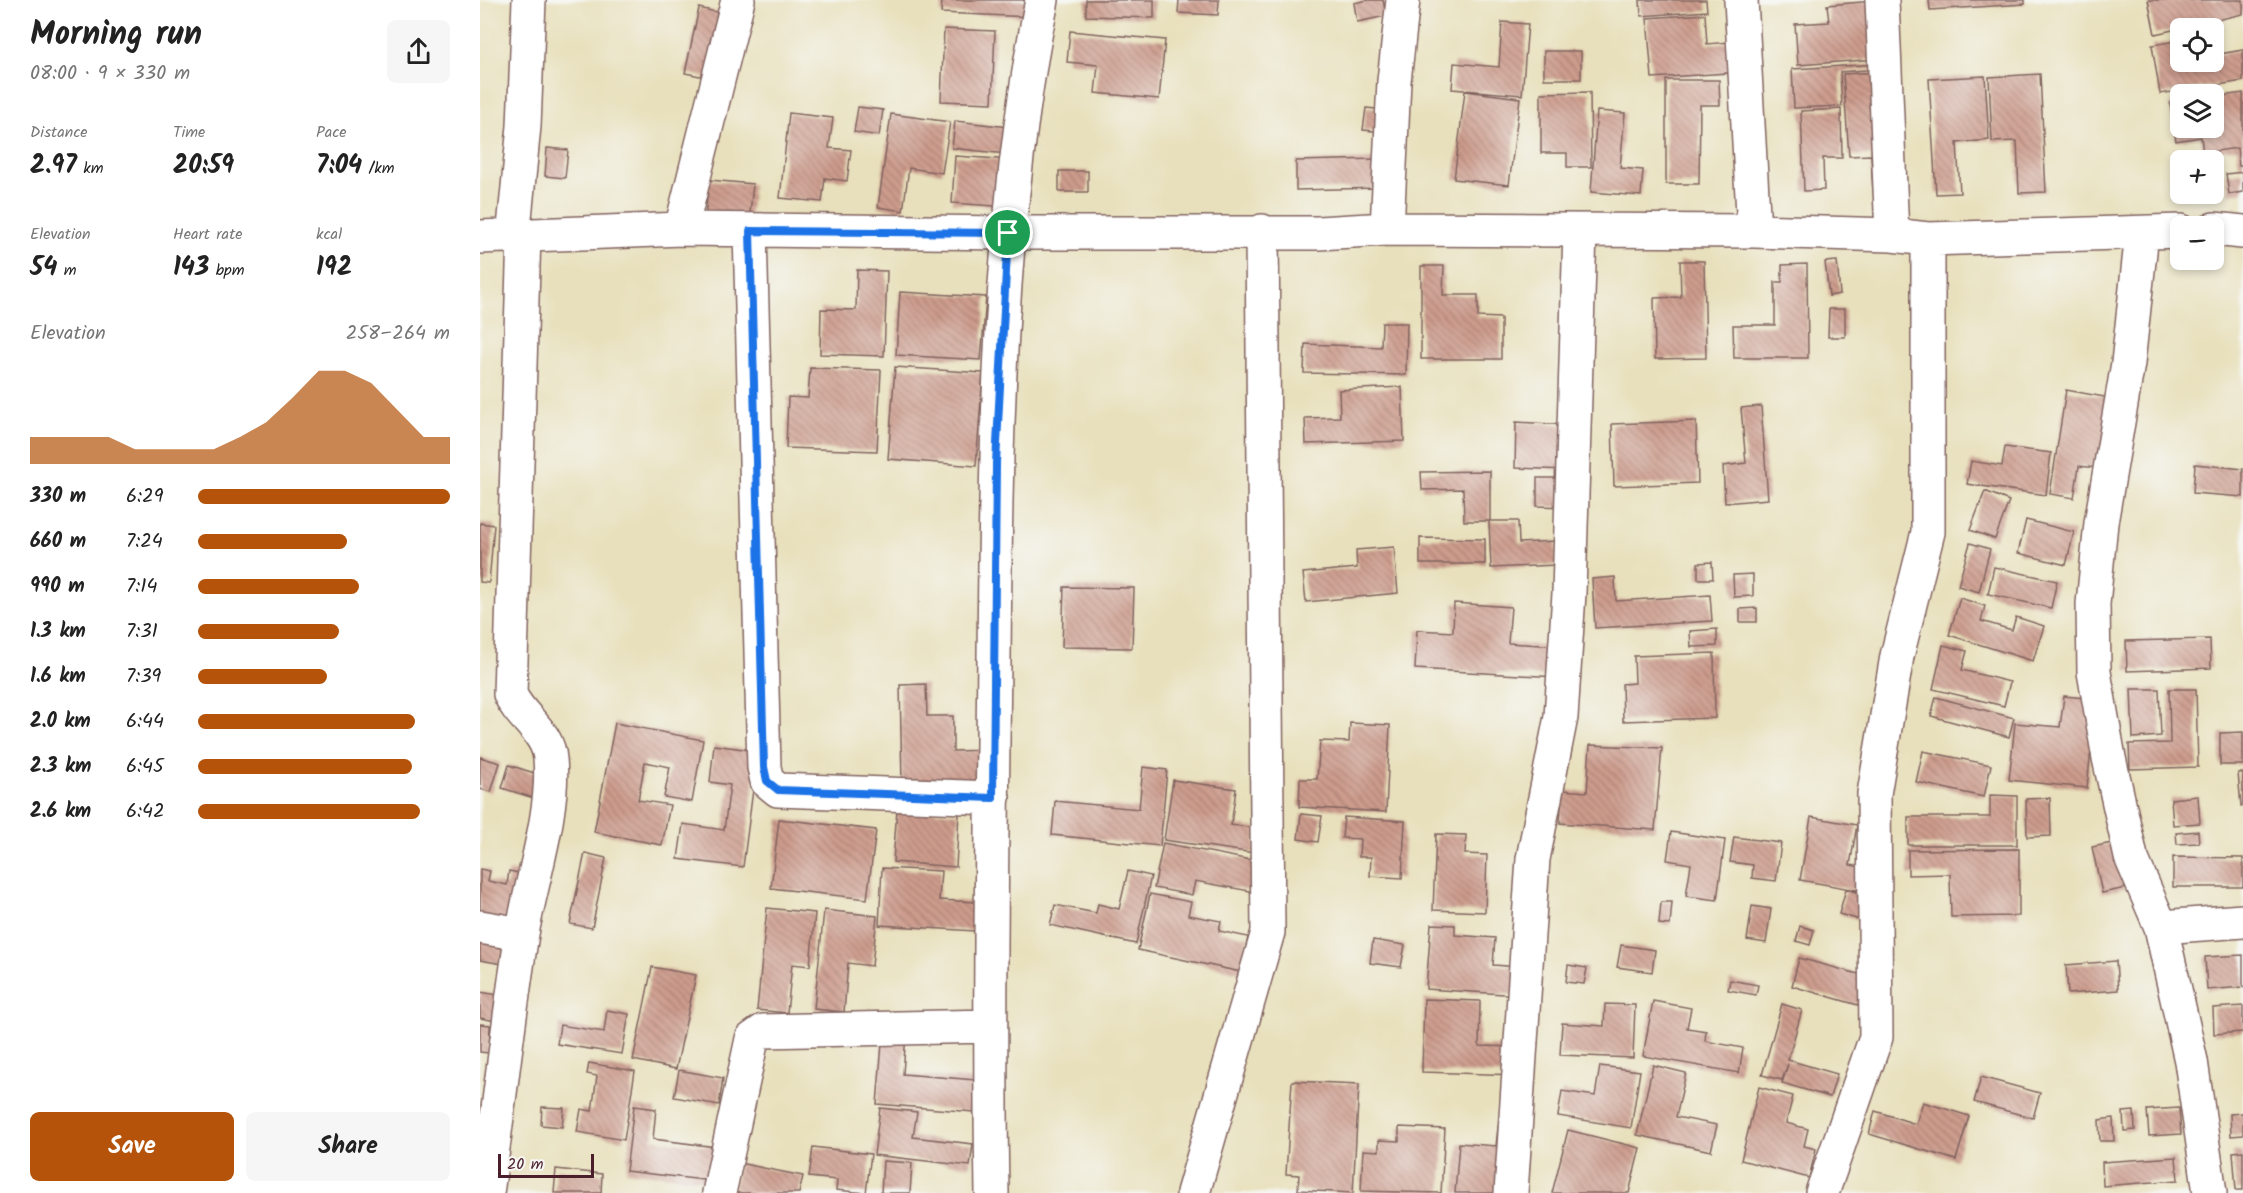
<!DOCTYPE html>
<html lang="en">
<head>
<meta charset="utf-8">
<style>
	:root { --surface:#fff; --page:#f6f6f6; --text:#222; --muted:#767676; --accent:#b45309 }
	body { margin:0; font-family:Kalam,sans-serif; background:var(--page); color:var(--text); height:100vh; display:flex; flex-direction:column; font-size:22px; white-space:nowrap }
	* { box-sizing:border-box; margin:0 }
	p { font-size:20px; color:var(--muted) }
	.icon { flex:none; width:33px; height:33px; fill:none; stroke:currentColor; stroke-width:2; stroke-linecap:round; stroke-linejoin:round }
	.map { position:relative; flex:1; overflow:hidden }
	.panel { display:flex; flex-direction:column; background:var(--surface); width:480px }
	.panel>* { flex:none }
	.buttons { position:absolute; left:1690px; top:18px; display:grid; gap:12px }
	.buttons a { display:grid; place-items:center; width:54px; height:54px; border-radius:9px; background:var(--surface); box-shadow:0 3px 9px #0003; font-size:30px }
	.scale { position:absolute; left:18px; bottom:15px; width:96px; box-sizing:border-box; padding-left:6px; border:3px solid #4a1f2b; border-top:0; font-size:16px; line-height:21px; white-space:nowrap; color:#4a1f2b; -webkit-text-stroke:4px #f6f6f2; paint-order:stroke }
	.pin { position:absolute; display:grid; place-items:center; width:51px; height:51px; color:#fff; margin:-26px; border:3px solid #fff; border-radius:50%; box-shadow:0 2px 6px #0007 }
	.round { display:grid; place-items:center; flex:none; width:63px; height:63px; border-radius:9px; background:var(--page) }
	.overview { display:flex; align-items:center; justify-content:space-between; height:102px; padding:0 30px }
	h1 { font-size:33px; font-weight:600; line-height:45px }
	.figures { display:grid; grid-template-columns:repeat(3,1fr); gap:9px; height:102px; padding:6px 30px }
	.figures div { display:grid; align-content:center }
	.figures b { font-size:26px; font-weight:600 }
	.figures small { font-size:16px; font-weight:400 }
	.figures p { font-size:16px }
	.chart { height:168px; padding:12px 30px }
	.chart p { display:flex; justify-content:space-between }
	.chart svg { width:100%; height:108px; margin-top:6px; fill:var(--accent); opacity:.7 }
	.cta { display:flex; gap:12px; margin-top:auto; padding:12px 30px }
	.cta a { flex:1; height:69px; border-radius:9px; background:var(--accent); color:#fff; font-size:24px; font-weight:600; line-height:69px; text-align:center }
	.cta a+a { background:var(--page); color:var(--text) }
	ul { padding:0 30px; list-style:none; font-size:20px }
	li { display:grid; grid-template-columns:96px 72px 1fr; align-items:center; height:45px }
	li i { height:15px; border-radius:8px; background:var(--accent) }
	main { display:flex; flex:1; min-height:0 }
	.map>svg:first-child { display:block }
	.building { fill:url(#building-back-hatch) }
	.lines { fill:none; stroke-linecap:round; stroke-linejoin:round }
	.minor-casing { stroke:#81635e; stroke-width:36 }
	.minor { stroke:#fff; stroke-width:33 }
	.route-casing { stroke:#fff; stroke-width:12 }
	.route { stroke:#1a73e8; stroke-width:8 }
</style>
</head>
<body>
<main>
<section class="panel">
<div class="overview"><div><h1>Morning run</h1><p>08:00 · 9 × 330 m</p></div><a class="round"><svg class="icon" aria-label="share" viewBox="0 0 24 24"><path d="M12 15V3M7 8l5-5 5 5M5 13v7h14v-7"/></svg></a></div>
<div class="figures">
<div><p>Distance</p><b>2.97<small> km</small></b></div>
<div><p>Time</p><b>20:59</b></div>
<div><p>Pace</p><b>7:04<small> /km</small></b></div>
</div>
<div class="figures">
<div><p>Elevation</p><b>54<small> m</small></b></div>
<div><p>Heart rate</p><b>143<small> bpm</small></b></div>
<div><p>kcal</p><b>192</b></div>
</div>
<div class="chart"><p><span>Elevation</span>258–264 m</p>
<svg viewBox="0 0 160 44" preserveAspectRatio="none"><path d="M0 44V33L10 33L20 33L30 33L40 38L50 38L60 38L70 38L80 33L90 27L100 17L110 6L120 6L130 11L140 22L150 33L160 33V44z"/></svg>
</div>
<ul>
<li><b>330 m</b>6:29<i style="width:100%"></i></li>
<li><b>660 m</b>7:24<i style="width:59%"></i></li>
<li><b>990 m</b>7:14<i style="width:64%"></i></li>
<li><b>1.3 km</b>7:31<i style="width:56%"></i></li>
<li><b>1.6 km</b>7:39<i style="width:51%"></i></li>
<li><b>2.0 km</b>6:44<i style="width:86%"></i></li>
<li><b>2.3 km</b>6:45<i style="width:85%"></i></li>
<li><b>2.6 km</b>6:42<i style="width:88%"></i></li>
</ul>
<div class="cta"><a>Save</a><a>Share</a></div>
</section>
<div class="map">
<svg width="1763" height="1193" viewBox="0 0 1763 1193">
	<defs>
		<pattern id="building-back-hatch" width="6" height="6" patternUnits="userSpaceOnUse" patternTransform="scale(1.5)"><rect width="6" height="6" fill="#cd9c8d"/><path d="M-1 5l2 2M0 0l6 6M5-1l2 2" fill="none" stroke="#a87f73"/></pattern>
	</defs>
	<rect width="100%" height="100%" fill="#f6f6f2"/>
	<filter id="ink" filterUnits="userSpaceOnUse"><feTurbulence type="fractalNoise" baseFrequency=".0167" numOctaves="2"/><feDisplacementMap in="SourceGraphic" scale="12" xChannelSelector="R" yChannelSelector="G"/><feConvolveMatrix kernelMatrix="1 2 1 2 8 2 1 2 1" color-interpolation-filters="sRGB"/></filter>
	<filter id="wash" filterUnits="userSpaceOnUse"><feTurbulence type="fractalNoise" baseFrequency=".008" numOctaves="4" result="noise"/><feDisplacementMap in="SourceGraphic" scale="24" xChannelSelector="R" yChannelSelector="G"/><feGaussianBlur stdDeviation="1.35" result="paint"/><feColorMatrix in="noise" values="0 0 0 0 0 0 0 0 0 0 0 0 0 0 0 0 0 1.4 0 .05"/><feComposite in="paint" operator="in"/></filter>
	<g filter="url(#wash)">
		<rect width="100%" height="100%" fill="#e8e0bc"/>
		<g id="blocks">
			<path class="building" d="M462,0H554L553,17L461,13Z
				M606,0H674V18L606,16Z
				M699,0H739L738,15L698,13Z
				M888,0H903L906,16L877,22L874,3Z
				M1160,0H1226L1227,11L1161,16Z
				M1449,0H1545V4L1450,10Z
				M1668,0H1763V14L1675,34Z
				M1394,1L1398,59L1318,65L1315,24L1349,22L1347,5Z
				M219,8L245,14L230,78L205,73Z
				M1225,14L1227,44L1261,41L1263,72L1172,78L1167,18Z
				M1022,22L1048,24L1042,95L972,89L974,63L1019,67Z
				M464,29L515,31L512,103L461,101Z
				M590,31L685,40L679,99L615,93L618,65L587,62Z
				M1695,41L1698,61L1701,62H1734V55L1763,50V81L1680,94L1672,45Z
				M1064,51H1101V79H1064Z
				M1399,64V69L1360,72L1362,106L1314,108L1312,69Z
				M1400,72L1410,191L1393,192L1391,155L1369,156L1363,74Z
				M1560,74L1566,192L1539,193L1537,141L1512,142L1509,77Z
				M1505,76L1509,140L1477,143L1480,193L1456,194L1449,79Z
				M1186,80H1239L1240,105H1220L1219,184H1186Z
				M985,91L1040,98L1029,185L974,179Z
				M1110,92L1111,167H1087V153H1061V93Z
				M1763,93V166H1759L1757,148L1723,153L1721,137L1696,141L1690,103L1701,102V128H1734V97Z
				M378,107L403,110L399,136L374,132Z
				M886,108L906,110L904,132L883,130Z
				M1361,109L1362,158H1343L1344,190L1324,191L1321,111Z
				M1117,111L1145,113L1140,168L1163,170L1161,196L1111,192Z
				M309,113L353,118L349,148L371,150L367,181L345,178L342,202L300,198Z
				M411,114L470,122L462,173L429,168L423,211L398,207Z
				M475,121L538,128L536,155L472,148Z
				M67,148L88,150L85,178L65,176Z
				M475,156L532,160L529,207L472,203Z
				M898,159L899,188L816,190V161Z
				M579,171H608V192H579Z
				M1763,172V192L1749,194L1746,174Z
				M229,180L273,184L269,223L225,219Z
				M1200,261H1224L1226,358L1175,359L1174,298L1201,297Z
				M1357,261L1360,294L1349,296L1345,262Z
				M1327,264L1328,358H1254L1253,325H1295V282H1302V265Z
				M941,266H964L963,295H998V317L1021,318V359H941Z
				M377,270L407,271L404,356L340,354L341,309L376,310Z
				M420,292L506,297L501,360L416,355Z
				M1349,309H1365V337H1348Z
				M902,323H927L926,375L824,373L825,344L901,347Z
				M415,367L503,373L496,466L408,459Z
				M330,368L401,370L397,451L306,448L308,397L328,398Z
				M922,387L924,441L826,444L825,418L860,417L859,390Z
				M1586,390L1636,399L1626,469L1599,466L1594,498L1570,494Z
				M1281,406L1288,499L1245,503L1243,466L1266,463L1261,408Z
				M1216,421L1218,483L1134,486L1132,424Z
				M1036,422L1088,425L1086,470L1035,468Z
				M1525,447L1571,453L1566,495L1487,484L1491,461L1522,466Z
				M1715,464L1763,469V497L1713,493Z
				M1010,471V521H984L983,489L942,490L941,472Z
				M1057,478H1087L1086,507L1057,506Z
				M1505,491L1529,501L1515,539L1490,530Z
				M1546,520L1594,532L1586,565L1538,553Z
				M1009,521H1038L1039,543L1076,541L1077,565L1011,568Z
				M0,523L14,525L9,583L0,582Z
				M940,538L1005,539V564H940Z
				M1490,543L1510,549L1499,592L1478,586Z
				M914,547L918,593L826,602L823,573L877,568L876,550Z
				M1232,562L1233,579H1218V563Z
				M1514,567L1577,581L1571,608L1508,594Z
				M1273,574V596L1254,597L1253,575Z
				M1135,577L1136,601L1230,595L1232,621L1115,628L1112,579Z
				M584,587L654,588L652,648L582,647Z
				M1480,598L1505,606L1501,621L1532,630L1536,617L1564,626L1553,661L1469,635Z
				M974,603L1031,607L1028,643L1078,646L1077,677L935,669L937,630L973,632Z
				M1277,608V622H1260V609Z
				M1237,629V646L1211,647L1210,631Z
				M1730,639L1731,668L1647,671L1646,641Z
				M1463,645L1487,651L1482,670L1530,682L1524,706L1453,689Z
				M1234,653L1235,718L1143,721L1142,684L1155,683L1154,656Z
				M446,684L447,716H473V751L511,750L512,782L422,784L420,685Z
				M1651,689H1679L1681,736L1653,738Z
				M1689,689H1716L1718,767L1650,769L1649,744L1690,743Z
				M1584,696L1616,699L1607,788L1529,780L1535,723L1580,727Z
				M1456,697L1534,718L1529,737L1451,716Z
				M135,723L223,740L212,802L184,797L190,767L165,762L158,800L190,805L182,845L114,832Z
				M870,723L910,725L906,812L819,807L820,779H837L840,741L869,742Z
				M1763,732V765H1740V733Z
				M234,745L278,751L263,867L198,859L203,824L244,830L250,785L230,782Z
				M1110,745L1182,748L1175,830L1080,823L1082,790L1107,792Z
				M1443,751L1511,765L1504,797L1436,782Z
				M0,757L20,763L11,792L0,789Z
				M29,765L67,777L60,800L22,788Z
				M663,767L687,770L680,846L572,835L575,801L659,809Z
				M1758,773H1763V806H1761Z
				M693,780L756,789L751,825L777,828L774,853L684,840Z
				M1510,795L1537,796V845H1428V817H1510Z
				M1718,796L1720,823L1693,825L1691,799Z
				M1570,798L1571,836L1547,837L1546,799Z
				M417,809L479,813L476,867L413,862Z
				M821,814L842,816L838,842L818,839Z
				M864,817L925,821L922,878L890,876L891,857H879L880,839L862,838Z
				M1331,817L1377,825L1370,865L1391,869L1387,892L1320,880Z
				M299,819L396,830L387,899L291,888Z
				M1718,831L1719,843L1697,844L1696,833Z
				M1191,832L1245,840L1237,900L1206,896L1211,864L1187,860Z
				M956,834L986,835L985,854L1007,855L1005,912L953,910Z
				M1254,837L1301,843L1296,881L1272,878L1273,865L1250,862Z
				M1637,842L1646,888L1622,893L1612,847Z
				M683,843L781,862L775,892L715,881L712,895L674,888Z
				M1539,849V916L1471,917L1470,874L1428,875V850Z
				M105,853L126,858L112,928L90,924Z
				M1693,857L1763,858V887H1693Z
				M402,868L461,871L459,900L497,902L495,931L399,925Z
				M0,869L10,871L8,881L27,885L29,871L44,874L34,925L0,919Z
				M648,871L671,876L656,944L570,925L575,905L616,913L618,904L639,909Z
				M1366,889L1387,895L1380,920L1359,914Z
				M670,894L711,902L708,915L741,921L739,931L768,937L761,972L658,950Z
				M1181,902H1192L1190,925L1179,924Z
				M1272,906L1291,909L1286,943L1267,940Z
				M287,908L335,913L330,966L312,964L307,1013L277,1010Z
				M344,910L397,916L392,966L368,963L364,1012L334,1009Z
				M951,924L975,925V935L1015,938L1013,965L1041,967L1039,995L946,989Z
				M1320,926L1334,930L1330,945L1316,941Z
				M0,938L38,944L34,966L0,960Z
				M893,940L925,945L921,967L890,963Z
				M1141,945L1175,950L1172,972L1137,967Z
				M1763,955V987L1727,990L1725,957Z
				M1319,958L1386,976L1378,1005L1312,986Z
				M1636,961L1638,990L1588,994L1586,965Z
				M1088,965L1107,968L1104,984L1086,982Z
				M172,967L216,975L196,1069L153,1060Z
				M1250,980L1278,985L1276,995L1248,990Z
				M0,992L25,996L21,1022L0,1018Z
				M944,999L1000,1001L999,1046L1039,1047L1038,1075L942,1072Z
				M1173,1001L1211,1008L1207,1028L1226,1031L1225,1041L1263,1048L1259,1073L1163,1056Z
				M1125,1004L1155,1005L1153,1058L1080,1055L1082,1023L1124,1026Z
				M1302,1004L1322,1010L1308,1060L1357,1074L1350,1097L1302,1083L1308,1064L1302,1080L1282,1075Z
				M1763,1006V1032L1734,1034L1733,1008Z
				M127,1010L149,1014L142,1054L77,1044L80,1025L124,1032Z
				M0,1024L10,1025L9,1053L0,1052Z
				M403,1031L426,1034L423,1074L496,1080L494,1112L397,1104Z
				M109,1063L155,1071L144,1140L97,1132L101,1109L112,1111L117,1076L107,1074Z
				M1173,1065L1206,1073L1196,1117L1237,1125L1231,1151L1157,1135Z
				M1120,1066L1160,1071L1151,1128L1078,1116L1082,1091L1115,1096Z
				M199,1070L243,1078L239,1105L194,1097Z
				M1501,1077L1560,1093L1553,1118L1494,1102Z
				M812,1081L879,1084L873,1193L818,1190L819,1175L806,1174Z
				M1279,1087L1313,1096L1306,1123L1328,1129L1324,1146L1336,1149L1329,1178L1261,1160Z
				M1443,1102L1489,1116L1476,1160L1389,1134L1395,1111L1436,1124Z
				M154,1106L176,1109L173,1139L236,1147L232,1181L146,1171Z
				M62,1107L84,1108L82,1127L61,1125Z
				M400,1108L437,1112L433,1137L493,1144L490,1166L394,1155Z
				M1699,1108L1701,1134L1669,1136L1667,1110Z
				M1654,1111L1655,1130L1644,1131L1643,1112Z
				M1763,1113V1135L1751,1136L1750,1114Z
				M1633,1118L1634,1141H1620L1619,1120Z
				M919,1127L965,1129L961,1193L881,1191L883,1150L899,1151V1140L919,1141Z
				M1018,1127H1029L1023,1193H975L979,1143L1016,1146Z
				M1088,1130L1160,1148L1149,1193H1072Z
				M333,1147L391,1154L386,1193L356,1190L357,1180L329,1177Z
				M1763,1151V1190H1756L1753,1152Z
				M1696,1157L1698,1180L1623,1186L1622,1162Z
				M403,1161L432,1163L430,1193H401Z
				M259,1163L323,1176L319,1193H253Z
				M76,1169L122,1174L121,1193H74Z"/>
		</g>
	</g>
	<g filter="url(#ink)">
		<use href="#blocks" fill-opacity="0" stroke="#81635e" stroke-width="1.5"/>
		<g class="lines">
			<defs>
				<path id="minor" d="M1261,0L1274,231
					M1402,0L1412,235
					M201,229L258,0
					M907,229L914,81L923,0
					M1734,229L1763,232
					M270,231L284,767L287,781L298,790L513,798
					M1662,233L1648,363L1621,523L1613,604L1614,672L1629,758L1651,857L1681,927L1711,1061L1730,1193
					M0,237L201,229L528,233H838L907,229L1274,231L1412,235L1448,239L1701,231
					M33,238L44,126L49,0
					M0,927L42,934
					M1681,927L1763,921
					M7,1193C19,1107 28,1020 42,934C51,881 75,812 70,759C68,731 40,718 30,694L44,234
					M239,1193L272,1039L283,1031L510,1026
					M512,1193C509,1015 512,836 514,658C516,438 518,216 562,0
					M713,1193L788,932L782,231
					M1031,1193L1053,859L1081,717L1089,593L1100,231
					M1342,1193L1396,1037L1394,794L1417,656L1448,532V239"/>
			</defs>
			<use href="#minor" class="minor-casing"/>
			<use href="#minor" class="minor"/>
		</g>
	</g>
	<g class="lines" filter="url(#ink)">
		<defs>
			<path id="route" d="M270,231L528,233L516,463L513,798L298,790L287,781L284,767Z"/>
		</defs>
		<use href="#route" class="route-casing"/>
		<use href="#route" class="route"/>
	</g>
</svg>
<div class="buttons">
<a><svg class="icon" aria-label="locate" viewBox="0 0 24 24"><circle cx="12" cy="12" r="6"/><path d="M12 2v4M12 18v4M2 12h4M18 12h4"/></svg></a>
<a><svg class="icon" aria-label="layers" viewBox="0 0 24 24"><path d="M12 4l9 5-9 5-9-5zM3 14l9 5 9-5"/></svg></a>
<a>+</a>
<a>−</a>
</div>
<div class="scale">20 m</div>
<div class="pin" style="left:528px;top:233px;background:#1e9e55"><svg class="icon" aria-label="arrive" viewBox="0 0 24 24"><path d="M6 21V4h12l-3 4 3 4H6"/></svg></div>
</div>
</main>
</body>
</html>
